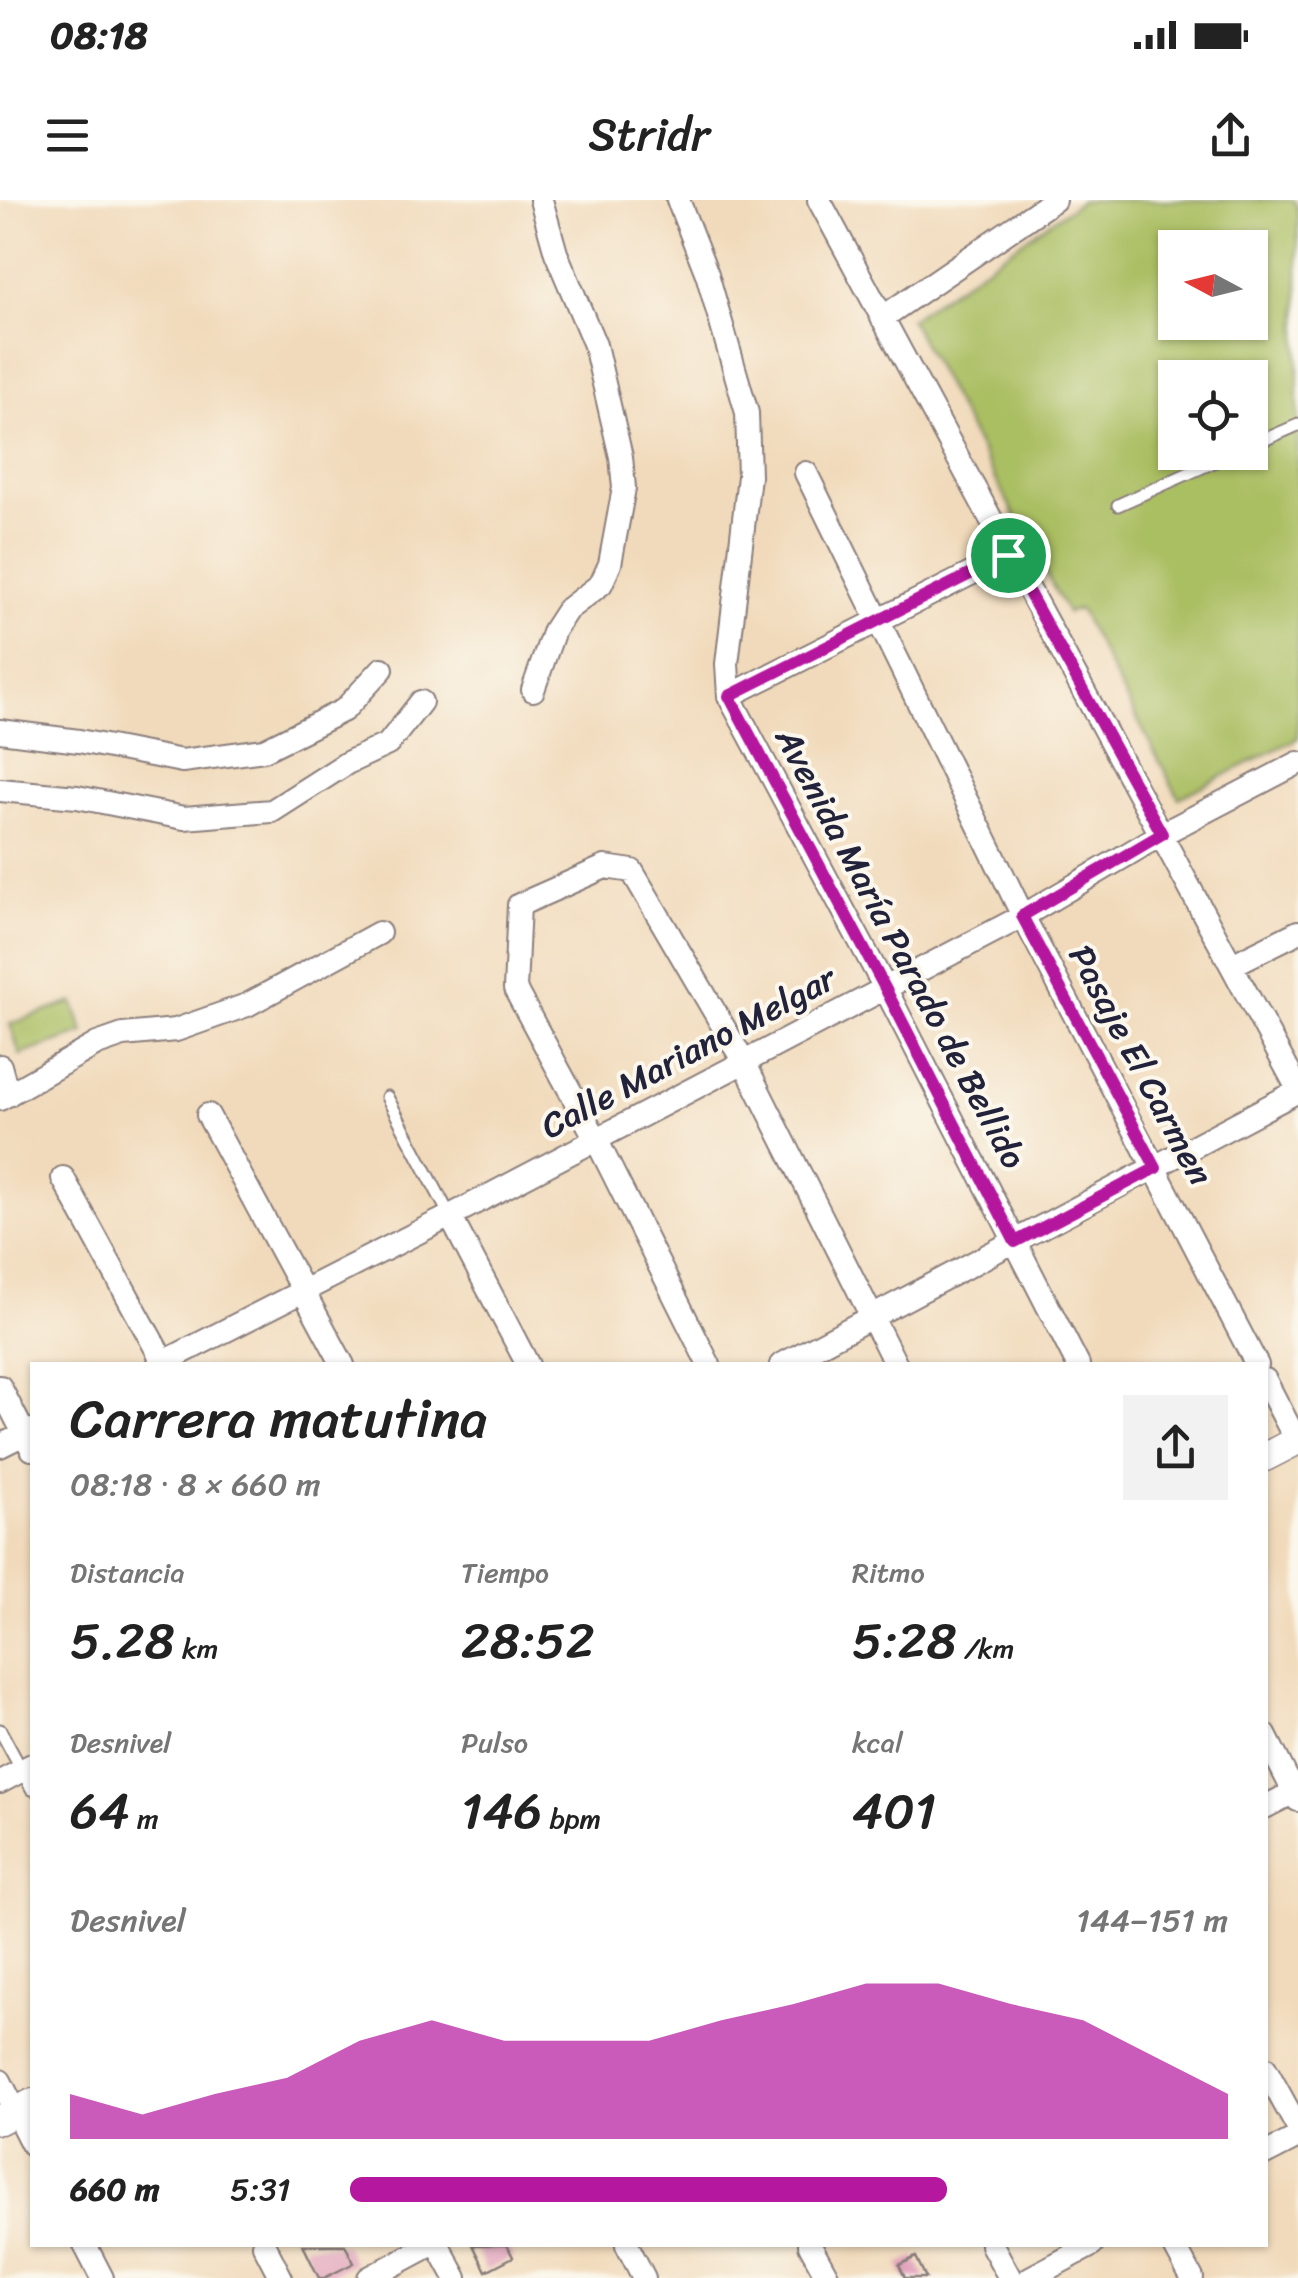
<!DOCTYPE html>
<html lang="es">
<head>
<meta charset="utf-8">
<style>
	:root { --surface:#fff; --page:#f2f2f2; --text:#222; --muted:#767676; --accent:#b5179e }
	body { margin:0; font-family:Sriracha,sans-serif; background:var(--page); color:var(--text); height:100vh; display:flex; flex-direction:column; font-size:38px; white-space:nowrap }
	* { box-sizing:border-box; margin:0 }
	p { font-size:32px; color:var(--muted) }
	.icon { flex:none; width:55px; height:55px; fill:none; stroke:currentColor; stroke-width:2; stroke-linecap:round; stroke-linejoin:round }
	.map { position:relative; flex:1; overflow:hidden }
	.panel { position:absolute; left:30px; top:1162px; width:1238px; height:885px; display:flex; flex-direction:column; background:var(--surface); border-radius:0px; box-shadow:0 2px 8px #0004 }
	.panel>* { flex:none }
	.needle { width:65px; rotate:277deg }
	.fabs { position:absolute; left:1158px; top:30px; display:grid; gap:20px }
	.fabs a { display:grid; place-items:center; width:110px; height:110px; border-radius:0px; background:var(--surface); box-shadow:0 2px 8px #0004; font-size:50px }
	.pin { position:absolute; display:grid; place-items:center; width:85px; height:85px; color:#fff; margin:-42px; border:5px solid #fff; border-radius:50%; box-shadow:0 2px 10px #0007 }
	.round { display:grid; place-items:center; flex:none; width:105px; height:105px; border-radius:0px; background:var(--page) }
	.head { display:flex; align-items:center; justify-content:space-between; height:170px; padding:0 40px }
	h1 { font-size:55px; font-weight:600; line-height:75px }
	.stats { display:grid; grid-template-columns:repeat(3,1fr); gap:15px; height:170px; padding:10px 40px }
	.stats div { display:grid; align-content:center }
	.stats b { font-size:50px; font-weight:600 }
	.stats small { font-size:28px; font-weight:400 }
	.stats p { font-size:28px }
	.chart { height:280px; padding:20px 40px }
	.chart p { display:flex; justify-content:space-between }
	.chart svg { width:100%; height:180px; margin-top:10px; fill:var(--accent); opacity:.7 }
	ul { padding:0 40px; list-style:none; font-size:32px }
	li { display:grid; grid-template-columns:160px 120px 1fr; align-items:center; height:75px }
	li i { height:25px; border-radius:12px; background:var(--accent) }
	.status { display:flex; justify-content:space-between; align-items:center; height:70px; padding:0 50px; background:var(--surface); direction:ltr }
	.status svg { height:28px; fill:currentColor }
	header { display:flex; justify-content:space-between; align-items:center; height:130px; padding:0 40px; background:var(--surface); font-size:45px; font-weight:600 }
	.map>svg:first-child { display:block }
	.green { fill:#aabe62; stroke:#66704e; stroke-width:2.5; fill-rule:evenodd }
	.building { fill:#df97b5 }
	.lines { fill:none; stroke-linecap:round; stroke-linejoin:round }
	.service-casing { stroke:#8a7e7b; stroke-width:15 }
	.minor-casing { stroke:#8a7e7b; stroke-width:26 }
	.tertiary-casing { stroke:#8a7e7b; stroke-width:31 }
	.service { stroke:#fff; stroke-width:11 }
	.minor { stroke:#fff; stroke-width:22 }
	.tertiary { stroke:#fff; stroke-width:28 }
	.route-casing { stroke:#fff; stroke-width:20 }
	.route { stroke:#b5179e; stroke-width:12 }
	.labels { text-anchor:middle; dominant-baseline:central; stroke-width:8; stroke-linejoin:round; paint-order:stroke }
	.street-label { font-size:35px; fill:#22223b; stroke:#fbf7ec }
</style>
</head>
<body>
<div class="status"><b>08:18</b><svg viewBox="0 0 49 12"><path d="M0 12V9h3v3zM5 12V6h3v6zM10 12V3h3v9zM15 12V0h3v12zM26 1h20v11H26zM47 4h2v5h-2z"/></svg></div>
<header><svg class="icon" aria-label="menu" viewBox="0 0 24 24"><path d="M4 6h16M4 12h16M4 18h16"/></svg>Stridr<svg class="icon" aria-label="share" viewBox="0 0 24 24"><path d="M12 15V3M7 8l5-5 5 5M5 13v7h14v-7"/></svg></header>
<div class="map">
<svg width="1298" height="2078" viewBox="0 0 1298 2078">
	<rect width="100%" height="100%" fill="#fbf7ec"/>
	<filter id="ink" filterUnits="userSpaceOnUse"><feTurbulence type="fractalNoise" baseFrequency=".01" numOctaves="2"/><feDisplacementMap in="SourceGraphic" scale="20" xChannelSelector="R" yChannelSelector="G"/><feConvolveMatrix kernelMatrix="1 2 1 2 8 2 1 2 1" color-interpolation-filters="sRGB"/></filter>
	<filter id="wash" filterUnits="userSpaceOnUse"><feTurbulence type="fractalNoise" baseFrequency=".0048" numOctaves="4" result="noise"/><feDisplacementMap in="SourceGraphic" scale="40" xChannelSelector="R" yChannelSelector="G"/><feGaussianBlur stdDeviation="2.25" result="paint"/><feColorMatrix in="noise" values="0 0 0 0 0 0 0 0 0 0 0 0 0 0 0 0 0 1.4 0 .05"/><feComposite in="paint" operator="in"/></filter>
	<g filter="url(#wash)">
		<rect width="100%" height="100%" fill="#f1dabb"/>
		<path class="green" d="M1082,0H1294L1298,11V538L1179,598L1079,409L1067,413L910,119ZM1175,48H1250V122H1175ZM1175,178H1250V252H1175Z
			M73,802L84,833L20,855L10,824Z"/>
		<g id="blocks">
			<path class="building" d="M303,2045H345L354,2063L324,2078H319Z
				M473,2045H507L513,2057L486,2071Z
				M916,2057L926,2078H905L899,2065Z"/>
		</g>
	</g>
	<g filter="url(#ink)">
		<use href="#blocks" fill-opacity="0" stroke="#8a7e7b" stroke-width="2.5"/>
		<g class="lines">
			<defs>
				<path id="service" d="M1250,246L1298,225
					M1118,305L1236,252
					M387,897L450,1016
					M0,1530L32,1589"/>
				<path id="minor" d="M678,0L707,74L747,213L749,276L727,464L729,496L885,788L1078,1165
					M819,0C977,297 1140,592 1298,889
					M882,118L1054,0
					M806,273L1023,716L1257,1165
					M533,490L554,430L567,410L601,384L610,364L624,288L621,257L595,145L556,53L541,0
					M729,496L1008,355
					M0,531L79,541L182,561L264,550L344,510L382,469
					M0,590L77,597L184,618L272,611L347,563L388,544L421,502
					M1232,765L1298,732
					M0,866L8,895
					M0,899L97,844L123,835L176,830L247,805L379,733
					M208,915L343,1165
					M63,978L165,1165
					M450,1016L528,1165
					M158,1165L450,1016L1023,716L1162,634L1298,563
					M709,1165L596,939L515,789L519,705L605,667L632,671L744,862L896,1165
					M781,1165L1298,891
					M1265,1180L1298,1244
					M0,1187L32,1249
					M0,1246L32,1230
					M1265,1535L1298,1600
					M0,1582L32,1565
					M1265,1607L1298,1590
					M1265,1868L1298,1928
					M0,1881L32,1944
					M1265,1954L1298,1937
					M85,2045L102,2078
					M264,2045L281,2078
					M438,2045L456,2078
					M627,2045L644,2078
					M810,2045L828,2078
					M992,2045L1010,2078
					M1174,2045L1192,2078
					M369,2078L431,2045
					M1030,2078L1092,2045"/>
				<path id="tertiary" d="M1265,1257L1298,1240
					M0,1920L32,1903"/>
			</defs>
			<use href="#service" class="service-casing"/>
			<use href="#minor" class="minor-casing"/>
			<use href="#tertiary" class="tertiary-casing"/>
			<use href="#service" class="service"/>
			<use href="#minor" class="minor"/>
			<use href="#tertiary" class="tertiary"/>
		</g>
	</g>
	<g class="lines" filter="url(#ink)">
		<defs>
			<path id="route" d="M1008,355L1162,634L1022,716L1156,968L1015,1042L885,788L729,496Z"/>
		</defs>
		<use href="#route" class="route-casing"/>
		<use href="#route" class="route"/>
	</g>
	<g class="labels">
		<g class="street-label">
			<text transform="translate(901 748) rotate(62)">Avenida María Parado de Bellido</text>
			<text transform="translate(688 852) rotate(-28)">Calle Mariano Melgar</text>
			<text transform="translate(1141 865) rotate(62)">Pasaje El Carmen</text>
		</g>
	</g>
</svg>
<div class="fabs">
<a><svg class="needle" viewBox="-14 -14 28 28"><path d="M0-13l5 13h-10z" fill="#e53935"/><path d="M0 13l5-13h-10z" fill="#767676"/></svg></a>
<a><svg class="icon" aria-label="locate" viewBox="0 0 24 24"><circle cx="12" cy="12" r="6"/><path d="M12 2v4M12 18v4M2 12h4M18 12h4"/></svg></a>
</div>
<div class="pin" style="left:1008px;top:355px;background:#1e9e55"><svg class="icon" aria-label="arrive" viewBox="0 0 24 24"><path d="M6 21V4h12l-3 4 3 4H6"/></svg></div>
<section class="panel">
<div class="head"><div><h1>Carrera matutina</h1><p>08:18 · 8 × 660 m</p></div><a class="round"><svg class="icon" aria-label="share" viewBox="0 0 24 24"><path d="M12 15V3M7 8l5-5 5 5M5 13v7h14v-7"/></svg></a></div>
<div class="stats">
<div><p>Distancia</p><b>5.28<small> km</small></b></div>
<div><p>Tiempo</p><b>28:52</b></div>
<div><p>Ritmo</p><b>5:28<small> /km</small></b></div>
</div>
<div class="stats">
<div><p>Desnivel</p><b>64<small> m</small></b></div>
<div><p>Pulso</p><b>146<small> bpm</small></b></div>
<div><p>kcal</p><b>401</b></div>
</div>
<div class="chart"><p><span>Desnivel</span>144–151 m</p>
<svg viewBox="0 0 160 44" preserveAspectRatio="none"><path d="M0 44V33L10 38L20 33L30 29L40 20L50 15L60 20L70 20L80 20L90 15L100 11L110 6L120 6L130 11L140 15L150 24L160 33V44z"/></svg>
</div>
<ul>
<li><b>660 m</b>5:31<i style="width:68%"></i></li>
</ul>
</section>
</div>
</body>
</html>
